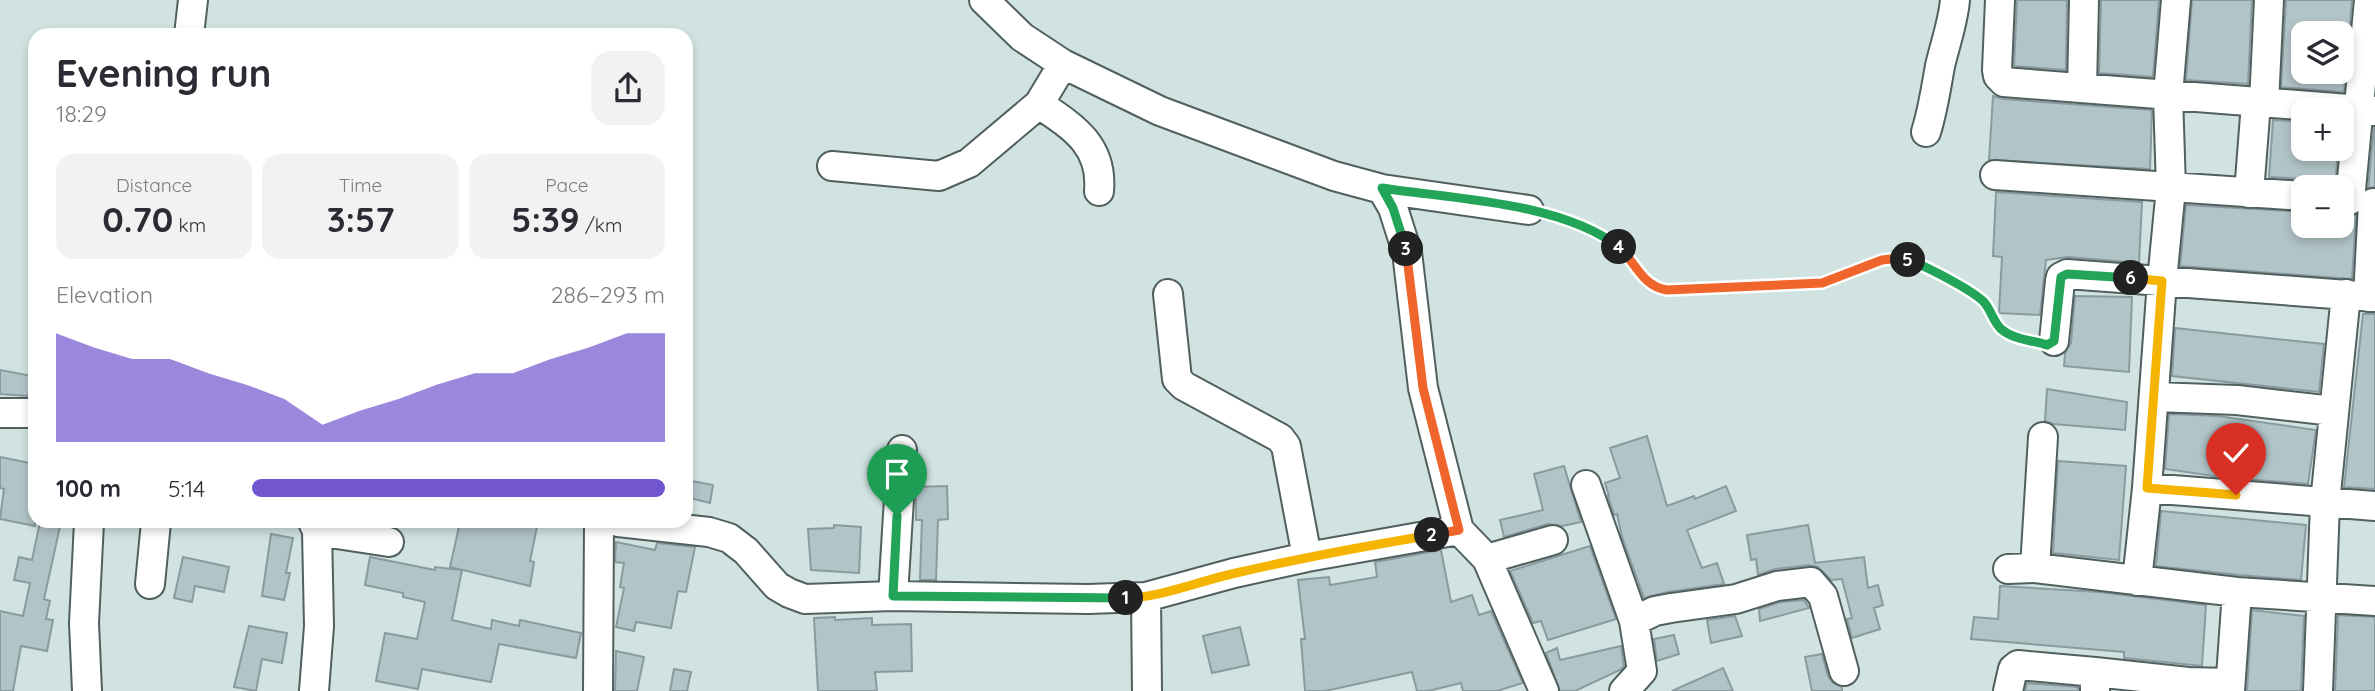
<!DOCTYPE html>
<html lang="en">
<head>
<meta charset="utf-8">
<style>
	:root { --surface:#fff; --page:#f2f2f3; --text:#2b2b33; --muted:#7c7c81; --accent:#7256d0 }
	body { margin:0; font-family:Quicksand,sans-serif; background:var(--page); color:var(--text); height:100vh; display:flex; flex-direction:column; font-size:26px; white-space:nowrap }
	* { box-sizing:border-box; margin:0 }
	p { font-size:23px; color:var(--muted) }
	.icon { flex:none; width:38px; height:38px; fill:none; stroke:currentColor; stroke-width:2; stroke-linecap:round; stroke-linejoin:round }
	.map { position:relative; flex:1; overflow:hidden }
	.panel { position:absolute; left:28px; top:28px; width:665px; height:500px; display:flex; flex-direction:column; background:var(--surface); border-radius:21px; box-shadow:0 4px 10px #0003 }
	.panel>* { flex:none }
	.fabs { position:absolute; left:2291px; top:21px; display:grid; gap:14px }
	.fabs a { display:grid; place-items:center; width:63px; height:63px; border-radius:14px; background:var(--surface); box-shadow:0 4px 10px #0003; font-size:35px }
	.pin { position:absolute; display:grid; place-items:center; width:60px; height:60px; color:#fff; margin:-72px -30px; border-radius:50% 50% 50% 0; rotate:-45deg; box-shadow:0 0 7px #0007 }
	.pin .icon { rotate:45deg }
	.km { position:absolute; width:35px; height:35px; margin:-18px; border-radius:50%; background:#222; color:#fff; font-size:19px; line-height:35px; text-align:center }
	.round { display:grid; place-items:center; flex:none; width:74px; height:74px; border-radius:21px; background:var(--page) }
	.head { display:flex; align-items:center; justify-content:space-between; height:119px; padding:0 28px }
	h1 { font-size:38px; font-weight:700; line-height:52px }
	.figures { display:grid; grid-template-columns:repeat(3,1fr); gap:10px; height:119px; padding:7px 28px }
	.figures div { display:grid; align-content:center; border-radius:18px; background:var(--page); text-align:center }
	.figures b { font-size:35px; font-weight:700 }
	.figures small { font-size:19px; font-weight:400 }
	.figures p { font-size:19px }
	.chart { height:196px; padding:14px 28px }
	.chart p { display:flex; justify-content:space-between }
	.chart svg { width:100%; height:126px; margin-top:7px; fill:var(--accent); opacity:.7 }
	ul { padding:0 28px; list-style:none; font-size:23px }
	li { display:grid; grid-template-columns:112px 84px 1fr; align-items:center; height:52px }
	li i { height:18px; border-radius:9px; background:var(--accent) }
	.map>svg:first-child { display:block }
	.building { fill:#b1c4c7; stroke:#899b9e; stroke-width:2; fill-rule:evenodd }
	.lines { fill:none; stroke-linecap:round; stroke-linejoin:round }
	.minor-casing { stroke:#4f605e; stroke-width:32 }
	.path { stroke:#707d7b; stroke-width:3.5; stroke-dasharray:3.5 3.5; stroke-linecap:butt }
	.minor { stroke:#fff; stroke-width:28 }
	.split-1-casing { stroke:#fff; stroke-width:14 }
	.split-2-casing { stroke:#fff; stroke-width:14 }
	.split-3-casing { stroke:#fff; stroke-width:14 }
	.split-4-casing { stroke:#fff; stroke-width:14 }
	.split-5-casing { stroke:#fff; stroke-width:14 }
	.split-6-casing { stroke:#fff; stroke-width:14 }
	.split-7-casing { stroke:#fff; stroke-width:14 }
	.split-1 { stroke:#22a559; stroke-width:9 }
	.split-2 { stroke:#f5b400; stroke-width:9 }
	.split-3 { stroke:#f0652b; stroke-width:9 }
	.split-4 { stroke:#22a559; stroke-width:9 }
	.split-5 { stroke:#f0652b; stroke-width:9 }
	.split-6 { stroke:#22a559; stroke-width:9 }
	.split-7 { stroke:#f5b400; stroke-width:9 }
</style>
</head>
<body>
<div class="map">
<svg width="2375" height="691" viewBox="0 0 2375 691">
	<rect width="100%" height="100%" fill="#d0e3e1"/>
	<path class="building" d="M2017,0H2067L2066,70L2014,66Z
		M2101,0H2159L2153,77L2099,73Z
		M2192,0H2252L2248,84L2186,80Z
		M2286,0H2352L2344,92L2281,87ZM2303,32L2342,33V72H2303Z
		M1993,96L2003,99L2152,110L2150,169L1989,160Z
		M2273,120L2303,122V149H2338L2335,187L2315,185L2304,179L2269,177Z
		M2375,127V187L2368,188L2374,128Z
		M1996,192L2142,202L2139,263L2068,257L2046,260L2040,315L1999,313L2002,257L1993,256Z
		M2186,205L2303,212V226H2342V214L2356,215L2352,279L2180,266Z
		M2075,296L2132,297L2129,372L2064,366L2065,353L2071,343Z
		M2363,314H2375V489L2344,487Z
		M2175,328L2324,344L2319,392L2172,376Z
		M0,370L32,376L28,396L0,394Z
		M2047,389L2127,402L2125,430L2053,424L2045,421Z
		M2169,414L2218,416L2316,430L2308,484L2221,477L2165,469Z
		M1647,436L1667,506L1694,496L1695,499L1726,486L1736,511L1687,530L1702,568L1717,563L1724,584L1668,592L1644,598L1622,537L1617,514L1614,515L1608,496H1609L1605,483L1620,478L1610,448Z
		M0,457L35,464V526L0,519L4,489L0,488Z
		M2058,461L2126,466L2119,560L2053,553Z
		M1564,466L1581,522L1562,526L1548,524L1504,537L1500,520L1543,510L1534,474Z
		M686,480L713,485L710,503L686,497Z
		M947,486L948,519L938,520L936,580H920L922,520H916V487Z
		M2161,511L2306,525L2301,580L2239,575L2156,566Z
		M40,522H61L44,599L50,601L46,619L53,620L47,651L21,646L13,691H0V611L23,616L30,583L14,580L19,557L32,560Z
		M460,522H538L530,561L534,562L530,586L450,567Z
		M834,525L861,527L859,573L811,570L808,529L834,528Z
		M1808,525L1815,563L1864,557L1868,588L1878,585L1883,605L1874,608L1880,629L1852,638L1847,619L1852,618L1842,579L1831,580L1818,567L1809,565L1775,569L1758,575L1756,559L1751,560L1747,535Z
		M271,534L293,538L286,573H290L284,600L262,596Z
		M616,542L655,550L657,543L695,547L686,592L678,591L671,628L636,622L634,631L616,627L624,588L620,587L624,563L615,562Z
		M1590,546L1616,619L1548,640L1541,621L1533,623L1510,571Z
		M1441,550L1451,602L1472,595L1479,615L1491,611L1523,683L1497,691H1463L1461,683L1428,691H1417L1412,672L1325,691H1305L1301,639H1305L1298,580L1329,577L1330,585L1377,577L1375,562Z
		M183,557L229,567L224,592L195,586L192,602L174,598Z
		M370,557L435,570V567L462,570L452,620L491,629L492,620L519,626L520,620L581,633L576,658L499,644L491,682L422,669L418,689L376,681L385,633L417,639L425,602L403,597V593L365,585Z
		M2000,586L2099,592L2206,605L2202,666L2124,658V652L1971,639L1974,617L1998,619Z
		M1804,600L1809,608L1760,621L1759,609L1781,602Z
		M2252,610L2304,616L2301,691H2247Z
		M2338,615L2375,617V691H2335Z
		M1735,616L1742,636L1711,643L1707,620Z
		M835,617V620L872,618V625L911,624L912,671L875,672L877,691H818L814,618Z
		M249,626L287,633L282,663L262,659L256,691L234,687Z
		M1240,627L1249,665L1212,673L1203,636Z
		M1674,635L1679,654L1657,661L1654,639Z
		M1621,646L1624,666L1620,670L1575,691H1560L1546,653L1557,648L1560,660Z
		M616,651L644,657L637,691H615Z
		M1822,654L1828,676L1833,683L1842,687V691H1812L1805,657Z
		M1723,668L1733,691H1672Z
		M674,669L691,672L687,691H670Z
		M2027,683L2078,687V691H2025Z"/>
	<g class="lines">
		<defs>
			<path id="minor" d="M984,0L1022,37L1063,64L1160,111L1334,176L1382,189L1393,208L1407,252L1423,388L1459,530L1487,559L1544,691
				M2000,0L1997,70L1998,76L2004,82L2375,111
				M189,35L193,0
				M2082,88L2084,0
				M2264,103L2269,0
				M1039,104C1073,127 1103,145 1099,191
				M1926,132C1933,110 1936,88 1940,66C1945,44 1953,23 1955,0
				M832,166L939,176L969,163L1039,104L1063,64
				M1995,175L2303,196
				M1382,189L1529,210
				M2249,193L2256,103
				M2350,200L2369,0
				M1168,294L1177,379L1184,386L1280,438L1286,446L1307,557
				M2368,297L2373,203
				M2054,341L2060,281L2061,277L2067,274L2375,297
				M2155,397L2237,400L2333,411
				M0,413H35
				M1586,485L1634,621L1642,671L1624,691
				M2147,488L2375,506
				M313,522L317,531L319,626L314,691
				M618,522L709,532L729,538L746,551L777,586L789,593L805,599L893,596L1088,599L1146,597L1234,573L1307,557L1459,530
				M317,531L389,542
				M1487,559L1553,540
				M2035,568L2043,437
				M2008,569L2035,568L2237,592L2375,601
				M2137,581L2147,488L2162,281L2171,188L2168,95L2176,0
				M150,584L156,522
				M893,596L902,450
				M1146,597L1147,691
				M1634,621L1655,611L1671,608L1736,599L1777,586L1811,582L1823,596L1844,671
				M87,691L84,623L89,522
				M598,691L599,522
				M2008,691L2013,669L2018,665L2095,672
				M2095,691V672L2188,682L2229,683
				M2230,691L2237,592
				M2318,691L2325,503L2346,294"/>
		</defs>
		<use href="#minor" class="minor-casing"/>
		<path class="path" d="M1551,214C1574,219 1603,232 1620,247C1638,263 1641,286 1667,291L1822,283L1882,260L1900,258L1912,262L1962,288L1984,302L1992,318L2002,330L2016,338L2032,340"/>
		<use href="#minor" class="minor"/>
	</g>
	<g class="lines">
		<defs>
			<path id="split-1" d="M897,516L893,596L1126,598"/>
			<path id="split-2" d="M1126,598C1163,597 1199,581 1236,573C1301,558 1366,546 1432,535"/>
			<path id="split-3" d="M1406,249L1423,388L1459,530L1432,535"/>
			<path id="split-4" d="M1406,249L1393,208L1382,188C1454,199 1561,202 1619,247"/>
			<path id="split-5" d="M1619,247C1636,263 1642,286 1667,290L1822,283L1882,260L1900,258L1908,260"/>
			<path id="split-6" d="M1908,260C1924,265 1972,290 1984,302C1991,310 1993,321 2001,329C2014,340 2032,340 2047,345L2054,341L2061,277L2067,274L2131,278"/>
			<path id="split-7" d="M2131,278L2162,281L2147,488L2236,495"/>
		</defs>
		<use href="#split-1" class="split-1-casing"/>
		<use href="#split-2" class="split-2-casing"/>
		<use href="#split-3" class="split-3-casing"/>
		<use href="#split-4" class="split-4-casing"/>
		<use href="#split-5" class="split-5-casing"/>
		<use href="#split-6" class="split-6-casing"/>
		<use href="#split-7" class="split-7-casing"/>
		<use href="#split-1" class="split-1"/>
		<use href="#split-2" class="split-2"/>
		<use href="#split-3" class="split-3"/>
		<use href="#split-4" class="split-4"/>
		<use href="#split-5" class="split-5"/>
		<use href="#split-6" class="split-6"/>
		<use href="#split-7" class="split-7"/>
	</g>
</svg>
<div class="fabs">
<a><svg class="icon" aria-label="layers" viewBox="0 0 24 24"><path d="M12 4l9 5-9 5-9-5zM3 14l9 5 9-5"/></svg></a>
<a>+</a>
<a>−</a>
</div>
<div class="pin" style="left:897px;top:516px;background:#1e9e55"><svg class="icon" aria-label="arrive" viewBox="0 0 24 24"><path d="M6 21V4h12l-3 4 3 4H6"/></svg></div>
<div class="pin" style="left:2236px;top:495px;background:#d93025"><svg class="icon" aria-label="check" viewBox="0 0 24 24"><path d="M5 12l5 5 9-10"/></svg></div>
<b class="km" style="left:1126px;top:598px">1</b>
<b class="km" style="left:1432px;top:535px">2</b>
<b class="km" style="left:1406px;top:249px">3</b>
<b class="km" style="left:1619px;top:247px">4</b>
<b class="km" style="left:1908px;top:260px">5</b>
<b class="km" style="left:2131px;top:278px">6</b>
<section class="panel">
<div class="head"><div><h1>Evening run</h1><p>18:29</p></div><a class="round"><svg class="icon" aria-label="share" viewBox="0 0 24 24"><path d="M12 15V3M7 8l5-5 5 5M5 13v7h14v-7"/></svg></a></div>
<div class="figures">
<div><p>Distance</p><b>0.70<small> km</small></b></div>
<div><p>Time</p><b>3:57</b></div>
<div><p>Pace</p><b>5:39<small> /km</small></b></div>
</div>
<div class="chart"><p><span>Elevation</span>286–293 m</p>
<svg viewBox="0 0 160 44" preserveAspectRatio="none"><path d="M0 44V6L10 11L20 15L30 15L40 20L50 24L60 29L70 38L80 33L90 29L100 24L110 20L120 20L130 15L140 11L150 6L160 6V44z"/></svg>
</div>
<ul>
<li><b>100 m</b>5:14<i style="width:100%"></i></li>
</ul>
</section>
</div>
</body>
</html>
